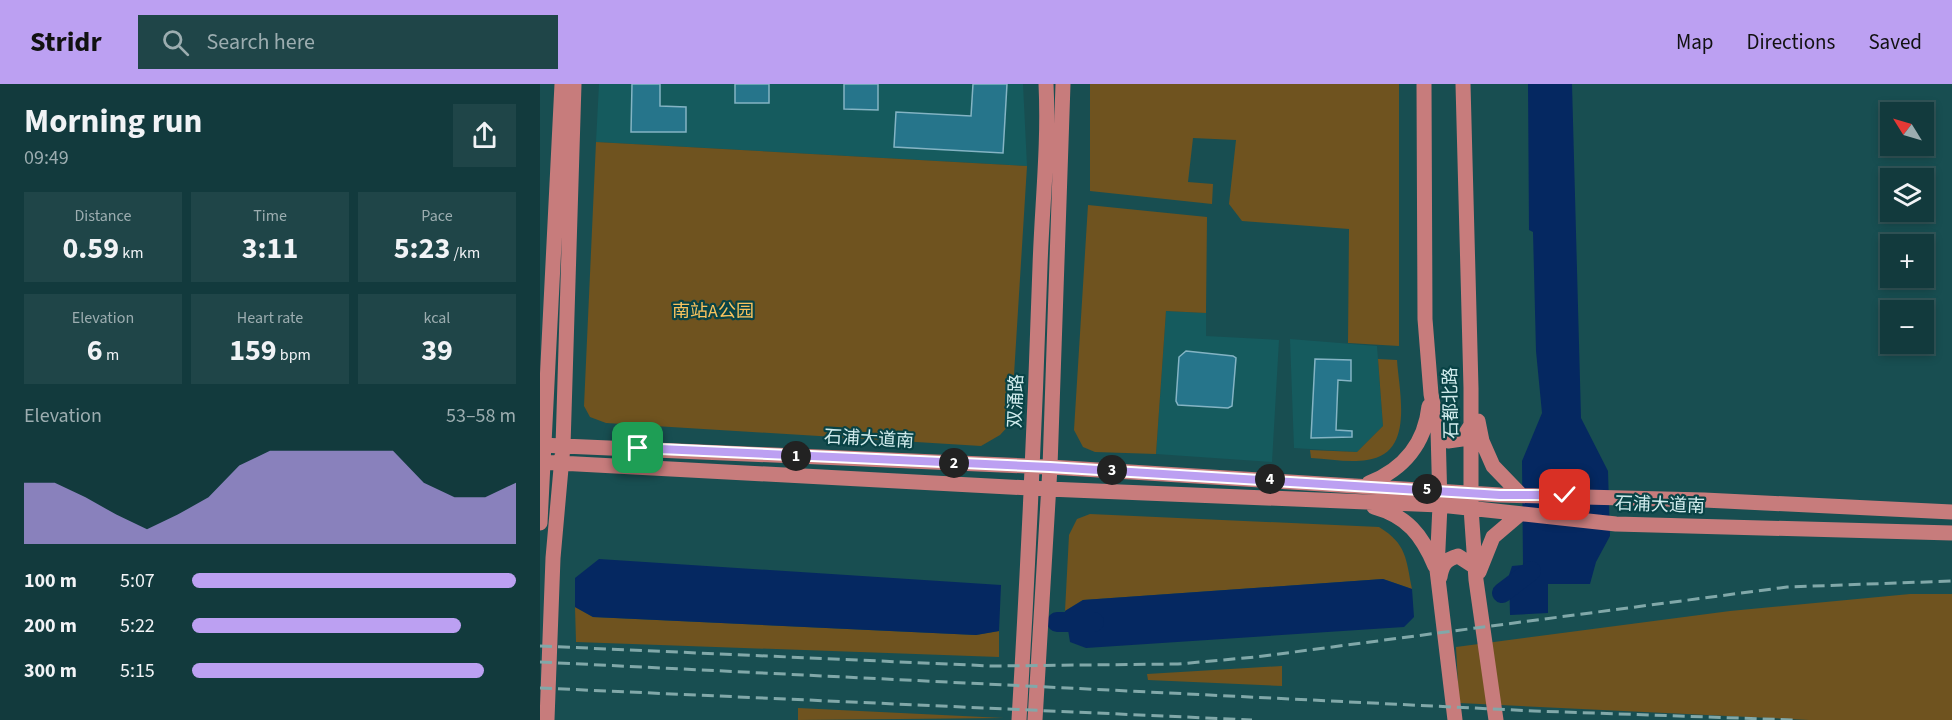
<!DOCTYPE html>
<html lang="en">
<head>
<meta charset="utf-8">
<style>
	:root { --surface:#123a3d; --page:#1f4548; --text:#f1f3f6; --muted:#9cadb0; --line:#315457; --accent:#bca0f2 }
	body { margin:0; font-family:"Source Sans 3","Noto Sans SC",sans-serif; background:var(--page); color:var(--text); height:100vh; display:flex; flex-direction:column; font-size:22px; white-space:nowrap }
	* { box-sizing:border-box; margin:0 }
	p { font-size:20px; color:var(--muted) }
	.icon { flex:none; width:33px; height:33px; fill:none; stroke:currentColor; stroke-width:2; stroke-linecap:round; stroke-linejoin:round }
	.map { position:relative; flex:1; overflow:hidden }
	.drawer { display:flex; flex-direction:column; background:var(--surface); width:540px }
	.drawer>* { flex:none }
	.needle { width:39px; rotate:307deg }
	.buttons { position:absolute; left:1340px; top:18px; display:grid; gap:12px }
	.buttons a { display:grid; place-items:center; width:54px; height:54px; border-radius:0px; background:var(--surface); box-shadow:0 3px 9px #0003,0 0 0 2px var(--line); font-size:30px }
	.pin { position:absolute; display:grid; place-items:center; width:51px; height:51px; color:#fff; margin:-26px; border-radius:12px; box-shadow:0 3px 9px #0006 }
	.km { position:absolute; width:30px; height:30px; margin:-15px; border-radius:50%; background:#222; color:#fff; font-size:16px; line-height:30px; text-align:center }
	.round { display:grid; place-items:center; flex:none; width:63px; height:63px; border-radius:0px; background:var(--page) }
	.overview { display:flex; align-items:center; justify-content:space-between; height:102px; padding:0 24px }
	h1 { font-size:33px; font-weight:700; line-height:45px }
	.stats { display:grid; grid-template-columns:repeat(3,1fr); gap:9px; height:102px; padding:6px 24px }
	.stats div { display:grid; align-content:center; border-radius:0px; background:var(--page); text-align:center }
	.stats b { font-size:30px; font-weight:700 }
	.stats small { font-size:16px; font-weight:400 }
	.stats p { font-size:16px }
	.chart { height:168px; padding:12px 24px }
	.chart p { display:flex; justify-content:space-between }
	.chart svg { width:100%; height:108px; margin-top:6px; fill:var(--accent); opacity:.7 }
	ul { padding:0 24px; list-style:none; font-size:20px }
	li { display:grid; grid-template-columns:96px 72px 1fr; align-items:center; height:45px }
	li i { height:15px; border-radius:8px; background:var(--accent) }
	header { display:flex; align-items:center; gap:36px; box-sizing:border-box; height:84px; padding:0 30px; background:var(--accent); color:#111 }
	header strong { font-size:28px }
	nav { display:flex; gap:33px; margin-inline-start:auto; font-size:21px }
	.search { width:420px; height:54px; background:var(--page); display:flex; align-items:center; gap:15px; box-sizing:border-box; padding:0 21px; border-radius:0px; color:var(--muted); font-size:22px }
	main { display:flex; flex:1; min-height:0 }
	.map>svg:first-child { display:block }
	.built { fill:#155b5e }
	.green { fill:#6f531f }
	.water { fill:#052861 }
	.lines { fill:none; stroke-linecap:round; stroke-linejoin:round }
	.river { stroke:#052861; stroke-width:20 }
	.building { fill:#26758b; stroke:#84b4c4; stroke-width:1.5 }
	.secondary { stroke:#c77c7c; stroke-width:15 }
	.rail { stroke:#81a8a9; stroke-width:3; stroke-dasharray:12 6; stroke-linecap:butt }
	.route-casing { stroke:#fff; stroke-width:12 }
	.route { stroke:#bca0f2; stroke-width:8 }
	.labels { text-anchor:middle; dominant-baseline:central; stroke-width:4.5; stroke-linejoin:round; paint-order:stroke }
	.park-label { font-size:18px; fill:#fac35e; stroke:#094346 }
	.street-label { font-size:18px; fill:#d1eced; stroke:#094346 }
</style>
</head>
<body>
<header>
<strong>Stridr</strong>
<div class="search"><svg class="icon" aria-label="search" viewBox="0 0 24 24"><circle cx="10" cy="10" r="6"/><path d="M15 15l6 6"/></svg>Search here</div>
<nav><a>Map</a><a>Directions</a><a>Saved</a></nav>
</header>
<main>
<section class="drawer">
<div class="overview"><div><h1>Morning run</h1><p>09:49</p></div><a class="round"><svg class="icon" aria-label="share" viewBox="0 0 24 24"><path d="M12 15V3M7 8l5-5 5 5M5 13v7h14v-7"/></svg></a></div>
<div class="stats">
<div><p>Distance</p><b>0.59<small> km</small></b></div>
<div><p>Time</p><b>3:11</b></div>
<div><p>Pace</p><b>5:23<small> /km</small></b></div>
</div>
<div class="stats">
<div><p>Elevation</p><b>6<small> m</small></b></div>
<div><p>Heart rate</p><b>159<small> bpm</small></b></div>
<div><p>kcal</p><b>39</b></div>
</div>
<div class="chart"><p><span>Elevation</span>53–58 m</p>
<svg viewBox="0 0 160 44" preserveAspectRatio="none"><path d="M0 44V19L10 19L20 25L30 32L40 38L50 32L60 25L70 12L80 6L90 6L100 6L110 6L120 6L130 19L140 25L150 25L160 19V44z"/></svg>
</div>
<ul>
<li><b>100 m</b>5:07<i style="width:100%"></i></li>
<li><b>200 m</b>5:22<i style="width:83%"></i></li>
<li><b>300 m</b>5:15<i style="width:90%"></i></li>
</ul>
</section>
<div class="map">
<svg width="1412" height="636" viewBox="0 0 1412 636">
	<rect width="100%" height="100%" fill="#184e51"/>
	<path class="built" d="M59,0H483L487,82L56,58Z
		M626,227L666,229V252L739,256L732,378L616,370Z
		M750,255L837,262L843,342L817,368L754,364Z"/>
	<path class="green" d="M550,0H859V262L808,259L809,145L702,137L689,120L696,56L653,54L648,98L673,100L672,120L550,107Z
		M56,58L487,82L471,339L460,351L441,362L66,339L50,333L44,322Z
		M548,121L667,133L666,229L626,227L616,370L555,368L543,363L534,346Z
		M838,275L857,276C859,308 875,370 827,376C810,379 789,375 771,374L770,366L817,368L843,342Z
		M550,430L839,443C867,460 866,475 872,505L843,495L543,516L525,527L529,451L537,435Z
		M1370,510H1412V636H1269L919,619L916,563L1190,527Z
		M35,523L53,533L436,551L459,547V573L36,558Z
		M742,582V602L608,596L607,590Z
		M258,624L464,634L258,636Z"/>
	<path class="water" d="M988,0H1032L1041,334L1068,387L1070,452L1056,478L1050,500H1008V529L970,531L969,491L972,482L983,481L982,377L1002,329L996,267L993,148L989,146Z
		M59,475L461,501L459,547L436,551L53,533L35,523V494Z
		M843,495L872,505L874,533L864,543L546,564L530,558L525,527L543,516Z"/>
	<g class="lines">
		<path class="river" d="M962,509L991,487
			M517,538H554"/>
	</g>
	<path class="building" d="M92,0H120V22L146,23V48H91Z
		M195,0H229V19H195Z
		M304,0H338V26L304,25Z
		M433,0H467L463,69L354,63L356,28L431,32Z
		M646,267L693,272L696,274L692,322L688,324L638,321L636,317L639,273Z
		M775,275L811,276V297L798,296L796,346L812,347V353L771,354Z"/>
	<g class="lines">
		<path class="secondary" d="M884,0L885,235L891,310L898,346L900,421L897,486L915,636
			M923,0L931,304V424L936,496L956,636
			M938,337L942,357L953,382L980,410
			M898,346L908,357L922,355L931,341
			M0,361L510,383L960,411L1164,416L1412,428
			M0,378L508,405L900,421L1076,440L1412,449
			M829,399C864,385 885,359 889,322
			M834,423C867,432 882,451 895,482
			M0,439L22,0
			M939,488L953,453L980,430
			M900,493C902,481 906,475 918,472L935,483
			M7,636L13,474L23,362L34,0
			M479,636C488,485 495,333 500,182C502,121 509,61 506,0
			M495,636L510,383L523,0"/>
		<path class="rail" d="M0,562L452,582L638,580L716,573L1247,503L1412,497
			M0,578L994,627L1255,636
			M0,604L712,636"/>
	</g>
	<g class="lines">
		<defs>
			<path id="route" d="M98,364L510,383L960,411H1025"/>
		</defs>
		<use href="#route" class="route-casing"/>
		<use href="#route" class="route"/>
	</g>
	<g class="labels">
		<g class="park-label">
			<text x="173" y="227">南站A公园</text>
		</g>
		<g class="street-label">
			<text transform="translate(476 317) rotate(-88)">双涌路</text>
			<text transform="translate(911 319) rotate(-91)">石都北路</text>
			<text transform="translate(329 355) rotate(3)">石浦大道南</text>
			<text transform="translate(1120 421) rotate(2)">石浦大道南</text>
		</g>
	</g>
</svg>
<div class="buttons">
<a><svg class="needle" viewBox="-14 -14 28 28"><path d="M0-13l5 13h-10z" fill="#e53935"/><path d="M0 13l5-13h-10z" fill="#9cadb0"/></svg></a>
<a><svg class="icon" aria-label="layers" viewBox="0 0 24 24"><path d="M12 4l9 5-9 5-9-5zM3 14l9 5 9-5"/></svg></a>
<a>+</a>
<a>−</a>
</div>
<div class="pin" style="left:98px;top:364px;background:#1e9e55"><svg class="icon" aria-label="arrive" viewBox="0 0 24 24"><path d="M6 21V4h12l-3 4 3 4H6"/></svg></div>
<div class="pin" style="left:1025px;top:411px;background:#d93025"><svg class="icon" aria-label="check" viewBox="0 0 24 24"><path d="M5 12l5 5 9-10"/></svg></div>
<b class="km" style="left:256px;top:372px">1</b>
<b class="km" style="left:414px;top:379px">2</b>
<b class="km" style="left:572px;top:386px">3</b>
<b class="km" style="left:730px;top:395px">4</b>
<b class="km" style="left:887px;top:405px">5</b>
</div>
</main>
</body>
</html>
